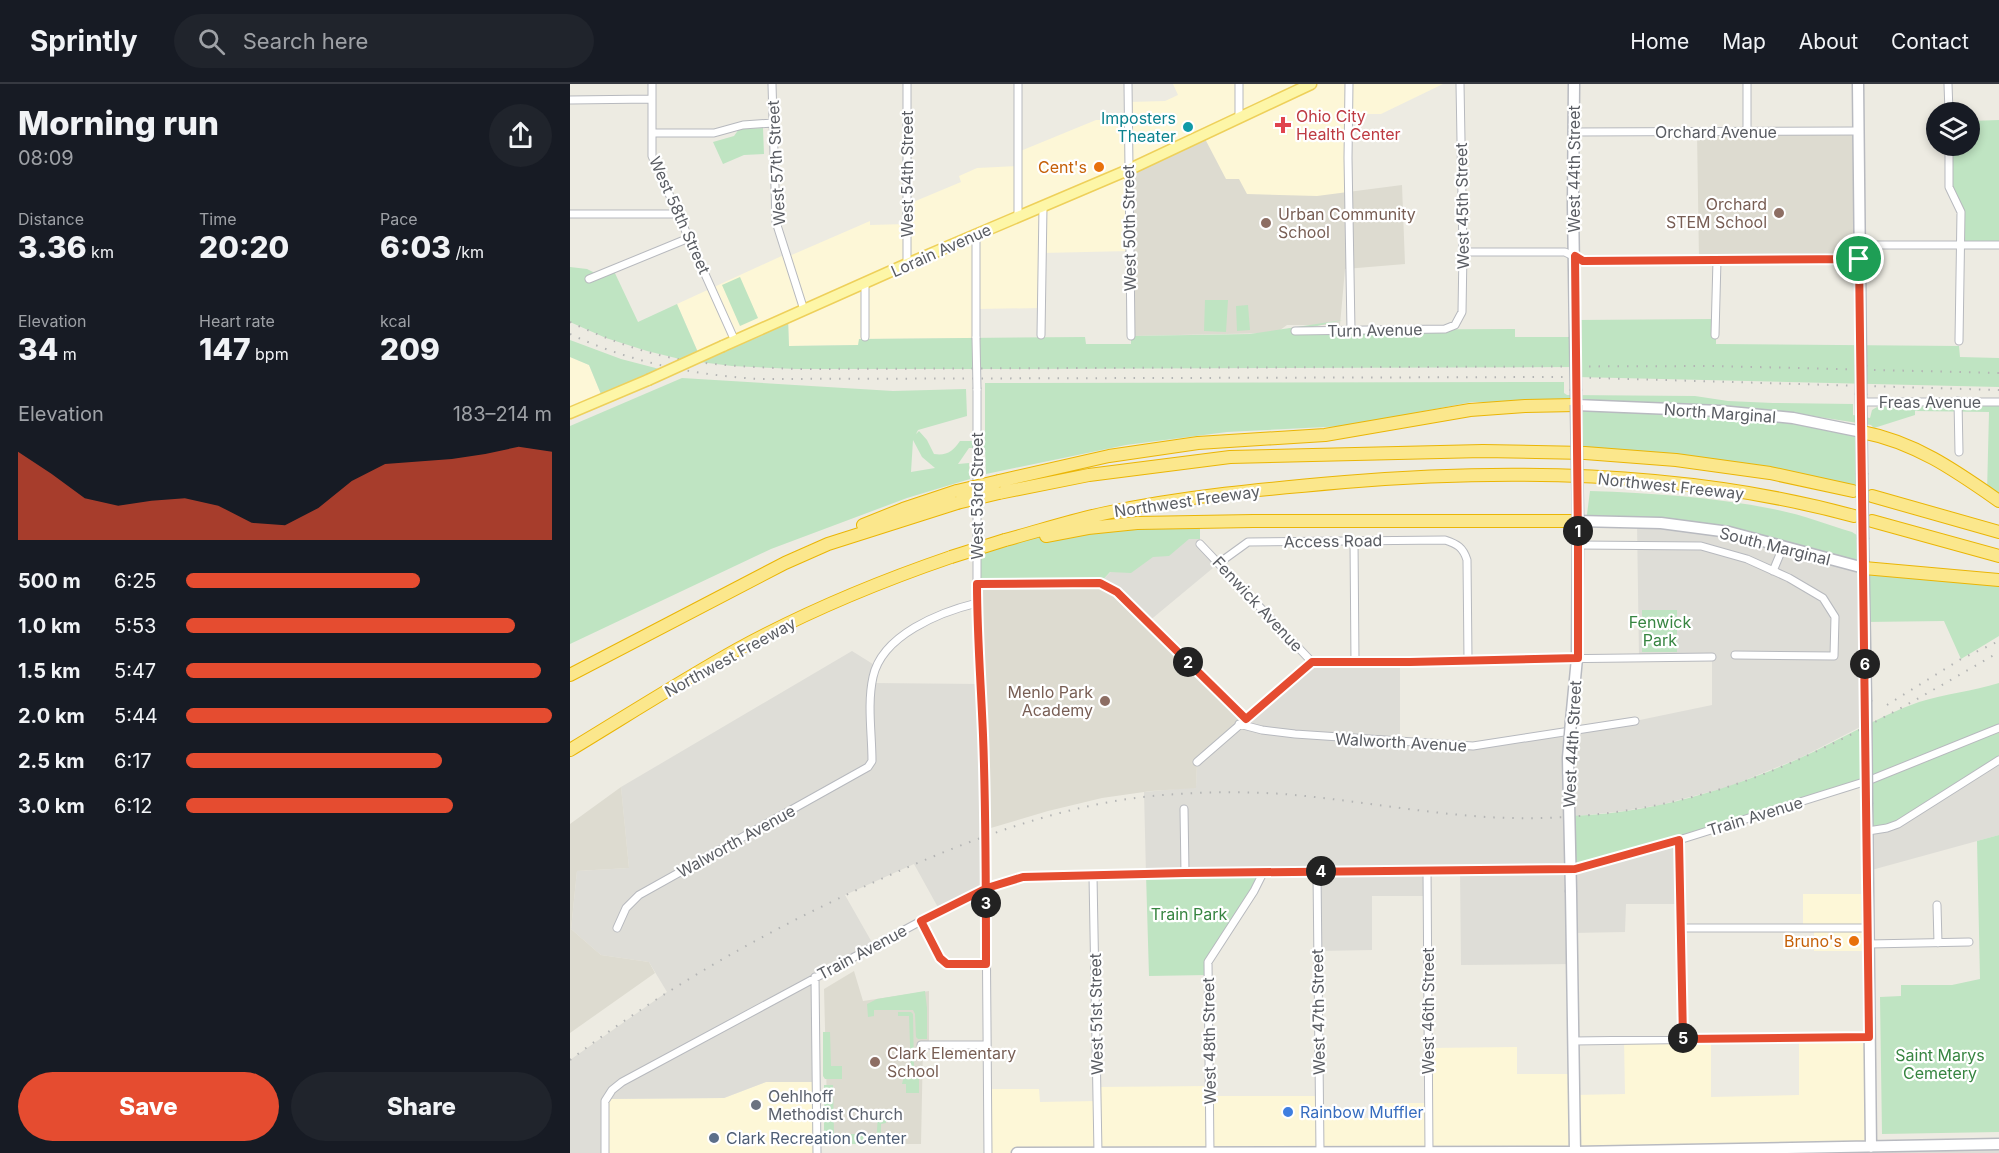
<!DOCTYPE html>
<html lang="en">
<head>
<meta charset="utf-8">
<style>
	:root { --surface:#171b24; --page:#20242c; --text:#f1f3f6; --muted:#9ea1a6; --line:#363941; --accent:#e54c30 }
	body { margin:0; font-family:Inter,sans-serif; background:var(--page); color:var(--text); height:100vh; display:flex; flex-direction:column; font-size:22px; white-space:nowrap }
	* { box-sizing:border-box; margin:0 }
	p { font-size:20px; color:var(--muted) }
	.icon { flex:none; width:33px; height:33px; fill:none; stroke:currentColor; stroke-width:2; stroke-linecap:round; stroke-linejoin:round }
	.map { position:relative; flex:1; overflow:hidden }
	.side { display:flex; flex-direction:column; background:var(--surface); width:570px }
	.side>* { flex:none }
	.tools { position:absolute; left:1356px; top:18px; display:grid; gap:12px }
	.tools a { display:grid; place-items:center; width:54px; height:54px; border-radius:50%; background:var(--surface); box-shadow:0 3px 9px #0003; font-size:30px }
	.pin { position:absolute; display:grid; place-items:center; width:51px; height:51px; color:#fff; margin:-26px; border:3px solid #fff; border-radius:50%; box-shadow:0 2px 6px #0007 }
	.km { position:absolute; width:30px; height:30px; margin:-15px; border-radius:50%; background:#222; color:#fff; font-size:16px; line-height:30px; text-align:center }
	.round { display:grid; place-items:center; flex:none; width:63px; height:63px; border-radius:32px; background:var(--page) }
	.headline { display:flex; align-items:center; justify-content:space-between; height:102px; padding:0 18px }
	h1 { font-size:33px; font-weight:800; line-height:45px }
	.figures { display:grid; grid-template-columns:repeat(3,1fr); gap:9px; height:102px; padding:6px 18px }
	.figures div { display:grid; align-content:center }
	.figures b { font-size:30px; font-weight:800 }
	.figures small { font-size:16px; font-weight:400 }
	.figures p { font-size:16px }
	.chart { height:168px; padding:12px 18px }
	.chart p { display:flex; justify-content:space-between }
	.chart svg { width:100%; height:108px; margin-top:6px; fill:var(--accent); opacity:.7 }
	.primary-button { display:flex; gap:12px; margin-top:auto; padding:12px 18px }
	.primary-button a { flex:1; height:69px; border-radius:36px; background:var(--accent); color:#fff; font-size:24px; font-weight:800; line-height:69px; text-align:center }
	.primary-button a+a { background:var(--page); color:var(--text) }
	ul { padding:0 18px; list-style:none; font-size:20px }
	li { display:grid; grid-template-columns:96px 72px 1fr; align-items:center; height:45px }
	li i { height:15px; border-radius:8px; background:var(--accent) }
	header { display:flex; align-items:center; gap:36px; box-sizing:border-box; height:84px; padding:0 30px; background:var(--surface); border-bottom:2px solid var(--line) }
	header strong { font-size:28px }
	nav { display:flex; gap:33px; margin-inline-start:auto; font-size:21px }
	.search { width:420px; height:54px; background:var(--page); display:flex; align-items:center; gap:15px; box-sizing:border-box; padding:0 21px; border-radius:33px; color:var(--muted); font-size:22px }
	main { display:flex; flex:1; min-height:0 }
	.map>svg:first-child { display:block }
	.commercial { fill:#fdf7d7 }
	.industrial { fill:#deddd7 }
	.education { fill:#dddbd0 }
	.green { fill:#bfe4c2; fill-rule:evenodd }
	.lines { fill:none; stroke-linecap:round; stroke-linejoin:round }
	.street-casing { stroke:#b7b9be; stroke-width:9 }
	.secondary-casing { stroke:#b8bac0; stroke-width:13 }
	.primary-casing { stroke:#eed05a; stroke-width:13 }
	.highway-casing { stroke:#eab505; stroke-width:14 }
	.street { stroke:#fff; stroke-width:7 }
	.secondary { stroke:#fff; stroke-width:10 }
	.primary { stroke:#fdf6a7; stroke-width:10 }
	.highway { stroke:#fbe78c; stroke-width:12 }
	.rail { stroke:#b3b4b4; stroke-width:2; stroke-dasharray:1.5 8; stroke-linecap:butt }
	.street-bridge-casing { stroke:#b7b9be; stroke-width:9; stroke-linecap:butt }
	.secondary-bridge-casing { stroke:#b8bac0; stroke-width:13; stroke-linecap:butt }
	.primary-bridge-casing { stroke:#eed05a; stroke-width:13; stroke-linecap:butt }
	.highway-bridge-casing { stroke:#eab505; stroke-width:14; stroke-linecap:butt }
	.street-bridge { stroke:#fff; stroke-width:7 }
	.secondary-bridge { stroke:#fff; stroke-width:10 }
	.primary-bridge { stroke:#fdf6a7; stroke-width:10 }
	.highway-bridge { stroke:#fbe78c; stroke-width:12 }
	.route-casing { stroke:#fff; stroke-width:12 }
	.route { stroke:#e54c30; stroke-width:8 }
	.health-dot { fill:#e0444e; stroke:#fff; stroke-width:2 }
	.culture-dot { fill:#0f9aa8; stroke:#fff; stroke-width:2 }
	.food-dot { fill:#e8710a; stroke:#fff; stroke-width:2 }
	.education-dot { fill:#8d6e63; stroke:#fff; stroke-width:2 }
	.worship-dot { fill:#6b7280; stroke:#fff; stroke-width:2 }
	.shop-dot { fill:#3f7fe0; stroke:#fff; stroke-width:2 }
	.service-dot { fill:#5c6f8a; stroke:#fff; stroke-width:2 }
	.labels { text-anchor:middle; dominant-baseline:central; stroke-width:4.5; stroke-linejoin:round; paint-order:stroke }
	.health-label { font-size:16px; fill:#be3a42; stroke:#fff; text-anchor:start }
	.culture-label { font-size:16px; fill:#0d838f; stroke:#fff; text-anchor:end }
	.street-label { font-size:16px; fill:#5a5d63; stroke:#fff }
	.food-label { font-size:16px; fill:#c56008; stroke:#fff; text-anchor:end }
	.education-label { font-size:16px; fill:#785e54; stroke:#fff; text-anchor:end }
	.park-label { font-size:16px; fill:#378541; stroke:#fff }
	.worship-label { font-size:16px; fill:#5b616d; stroke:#fff; text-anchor:start }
	.shop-label { font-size:16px; fill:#366cbe; stroke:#fff; text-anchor:start }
	.service-label { font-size:16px; fill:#4e5e75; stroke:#fff; text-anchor:start }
</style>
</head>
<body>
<header>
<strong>Sprintly</strong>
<div class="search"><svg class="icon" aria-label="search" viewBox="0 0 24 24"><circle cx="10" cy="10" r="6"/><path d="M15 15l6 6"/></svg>Search here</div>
<nav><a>Home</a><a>Map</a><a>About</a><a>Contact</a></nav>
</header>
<main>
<section class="side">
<div class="headline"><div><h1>Morning run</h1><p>08:09</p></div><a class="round"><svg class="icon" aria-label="share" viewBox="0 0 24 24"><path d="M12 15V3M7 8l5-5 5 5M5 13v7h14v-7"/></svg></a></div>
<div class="figures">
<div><p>Distance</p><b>3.36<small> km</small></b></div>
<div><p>Time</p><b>20:20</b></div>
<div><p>Pace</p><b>6:03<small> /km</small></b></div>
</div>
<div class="figures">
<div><p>Elevation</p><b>34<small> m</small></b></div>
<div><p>Heart rate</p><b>147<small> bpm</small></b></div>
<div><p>kcal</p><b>209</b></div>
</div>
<div class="chart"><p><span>Elevation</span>183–214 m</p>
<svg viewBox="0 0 160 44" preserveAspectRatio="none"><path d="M0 44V8L10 17L20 27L30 30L40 28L50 27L60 30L70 37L80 38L90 31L100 20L110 13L120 12L130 11L140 9L150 6L160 8V44z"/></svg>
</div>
<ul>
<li><b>500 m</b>6:25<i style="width:64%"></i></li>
<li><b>1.0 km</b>5:53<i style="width:90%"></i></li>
<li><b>1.5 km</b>5:47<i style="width:97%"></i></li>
<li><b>2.0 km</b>5:44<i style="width:100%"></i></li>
<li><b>2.5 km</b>6:17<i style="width:70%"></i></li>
<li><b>3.0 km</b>6:12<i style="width:73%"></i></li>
</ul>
<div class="primary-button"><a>Save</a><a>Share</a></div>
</section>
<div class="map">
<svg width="1429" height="1069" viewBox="0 0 1429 1069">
	<rect width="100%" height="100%" fill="#edebe2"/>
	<path class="commercial" d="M603,0H873L811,30H779L778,114L560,167L472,169L471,224L407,225L406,254L289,255V261L219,262L218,234L130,273L107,220L216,170L217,173L300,137V141L336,140V121L391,98L389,92L407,84L448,82V68L526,36H558V18L595,17L608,11Z
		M0,273L19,281L33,315L0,329Z
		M1233,810H1298L1299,867H1244V844H1233Z
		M1299,953L1301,1069H418L417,1005H469L470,1018L527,1017V1003L639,1002L640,1012H749L750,1034H803L804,1019H858V964L947,963V990H1004L1005,1011L1055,1010L1054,956L1141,955V1013L1229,1011V954Z
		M196,998H245L247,1069H35L36,1015L154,1014Z"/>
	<path class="industrial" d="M589,438H630V460L649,479L578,538L530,499Z
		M1067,439L1159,448L1294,484L1296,640L1230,674L1158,703L1090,721L1054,727L999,733L1109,756L1111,820H1056L1055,848L1002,849V880L891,881L890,787L857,786V812H802V866L749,867L747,788L576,790L574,708L626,703L627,678L742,578H830V655L903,662L1065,637L1142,621V573L1069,574Z
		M282,567L306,582L302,599L411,600L416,805L370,827L344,780L275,811L304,862L245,893V998H196L154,1014L37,1015L35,1069H0V976L97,908L79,878L31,871L1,845L7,787L59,784L51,703Z
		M1429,676V751L1298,787V747Z
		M1429,1060V1069H1301V1063Z"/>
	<path class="education" d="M1289,47V175L1129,176L1127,48Z
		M633,51L656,95H669L677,110L747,112L832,101L835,180L775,185L770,241H717L706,249L561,252L558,86Z
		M512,499L539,503L676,635L627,678L626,704L581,707L532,714L478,727L414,746L407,500Z
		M51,703L59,784L7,787L1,845L31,871L79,878L85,889L0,949V740Z
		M284,887L293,917L359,907V961L353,962L351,1060H258L254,905Z"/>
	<path class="green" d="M1429,36V161H1391V128L1379,103V62H1400V37Z
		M193,44L194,70L174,71L153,80L143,58L164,52L169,45Z
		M0,183L17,185L29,191L43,185L68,238L107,220L130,273L218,234L219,262L288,261L289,255L515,253L516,260H561V252L680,250L773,236L730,246L945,245V253H1005V236L1146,235V260L1389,262L1390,273L1429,274V303L1006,293L1005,283L423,285H225L162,282L114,276L77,267L36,254L0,238Z
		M170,193L188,234L170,242L152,201Z
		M635,216H658L656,248L634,247Z
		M678,221L680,246L667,247L666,222Z
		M0,256L51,275L97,287L33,315L19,281L0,273Z
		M112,294L323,307L396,305L397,332L348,346L346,350L349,347L357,356L364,370C377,372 383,367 390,357H415V299L994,298V309L997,311L1125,312L1158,317L1203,319L1283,320V331L1300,334L1302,326L1307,323L1419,322L1420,318H1429V417L1417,409L1419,328L1345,327V331L1304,344L1301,341L1210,327L1162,325L1112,319L902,318L776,342L657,348L556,361L416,390L415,364H399L388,380L399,379L400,395L337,414L201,465L0,560V342ZM343,356L352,373L365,384L341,388Z
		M1006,321L1150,327L1292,348V410L1261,402L1007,369Z
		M1020,407C1081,409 1143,413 1203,425C1230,430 1256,440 1282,448L1293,455L1294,484L1429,496V552L1391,575L1374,537L1295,538L1293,484L1159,448L1016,438Z
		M630,438V455H619L599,472L583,473L561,489L540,488L530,499L407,500L408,465L442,455Z
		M1072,526H1107V568H1072Z
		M1429,599V676L1331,738L1298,747L1297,697L1005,785L998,732C1078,730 1156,707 1228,675C1269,657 1306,633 1349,618C1375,610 1403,607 1429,599Z
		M1429,751V1048L1312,1050L1310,913L1331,912V901H1382L1410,895L1407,757Z
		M693,789L638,878V891L579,892L576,790Z
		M355,907L357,924V955H348L346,953L345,930L343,926H304V932L298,933L297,920L307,915Z
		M328,928H341L343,930L344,985L341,989L339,932H328Z
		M253,948H260L261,982H272V995H255L253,992Z
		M334,992H349V1009H336V1000H332Z
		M254,1001H263L264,1050H295V1060H255L254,1058Z
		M316,1030V1039L311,1040V1050H324V1060H306L308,1031Z"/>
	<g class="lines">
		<defs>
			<path id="street" d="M82,0V72L165,257
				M202,0L206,138L234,226
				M337,0V180
				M448,0V132
				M558,0L561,252
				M779,0L778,74L781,246
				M1177,0V48
				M1378,0L1379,28
				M0,16L82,15
				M669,34V0
				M1004,48L1289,47
				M82,49H144L173,41L203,39
				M1379,62V103L1391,128L1389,257
				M0,130H109
				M406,150V254
				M1289,161H1429
				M893,168H995L1013,177L1289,175
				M19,195L119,154
				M295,200V253
				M725,247L875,245L885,241L892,228L893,168L890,0
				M471,251L473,123
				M1145,251L1147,176
				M407,305V519L413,653
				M1388,317L1389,368
				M1292,318H1429
				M784,457L785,578
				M630,460L742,578L1142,573
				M1008,461L1131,462L1177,475L1219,494L1253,514L1265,533L1264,572L1165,571
				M649,479L678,458L875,456C887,460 893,463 897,476L898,576
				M1203,487L1213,463
				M407,500L530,499L547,508L676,635
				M669,640L692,646L725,650L903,662L1065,637
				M627,678L742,578
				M614,725L615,789
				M1298,747L1317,744L1328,740L1429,676
				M1109,756L1113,955
				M857,786L859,1068
				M747,788L750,1068
				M523,792L528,1069
				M416,818L418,1069
				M1367,821L1368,859
				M351,837L370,874L377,880H415
				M47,844L56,824L69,811L298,683L302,677C302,650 297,620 303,593C312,551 370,528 407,519
				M1111,844H1299
				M1299,860L1399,858
				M245,893L247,1069
				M1004,957L1299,953
				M351,961H416
				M35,1069V1017L42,1006L52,998L351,837L417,804L453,793L615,789L1005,785L1109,756L1300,696L1429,644
				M640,1069L638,878L684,807L693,789"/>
			<path id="secondary" d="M1004,0L1003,121L1005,253
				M1288,0L1291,281
				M1006,307V321L1150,327L1223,334L1292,348
				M1291,311L1292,389
				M1293,455L1296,616
				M1001,637L1007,574L1008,437L1091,439L1159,448L1294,484
				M1297,720L1301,1063
				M1001,808L1005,1068
				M447,1069L1005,1068L1429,1060"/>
			<path id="primary" d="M153,262L337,180L558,86L741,0
				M0,329L78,296"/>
			<path id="highway" d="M1292,348C1345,358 1386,387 1429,417
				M429,397L539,372L628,359L755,351L900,326L955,322L1006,321
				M429,409L519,391L660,373L913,367L1015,369L1106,376L1200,389L1283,407
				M1302,412L1429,448
				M1302,437L1429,472
				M293,441L333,425L387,407
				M476,452L518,444L567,439L683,437H1008
				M435,456C469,447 502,436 536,429C615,412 695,405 775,398C943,384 1119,387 1284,432
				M1294,484L1429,496
				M0,591L215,479L258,460L387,419
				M0,666C56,632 111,597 168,565C236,528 308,498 381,473"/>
		</defs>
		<use href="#street" class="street-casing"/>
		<use href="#secondary" class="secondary-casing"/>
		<use href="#primary" class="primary-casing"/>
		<use href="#highway" class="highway-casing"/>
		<use href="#street" class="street"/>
		<use href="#secondary" class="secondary"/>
		<use href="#primary" class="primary"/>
		<use href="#highway" class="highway"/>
		<path class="rail" d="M0,238C36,255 75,270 114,276C150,282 188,283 225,285L1145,282L1429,289
			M0,250C59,278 124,291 189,295L993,293L1429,306
			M1317,621L1391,575L1429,557
			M0,976C96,903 201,844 311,795C398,756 487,722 582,712C625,708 669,707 713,710C776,715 840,727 903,732C988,739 1073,729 1154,704C1247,675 1344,617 1429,568"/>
		<defs>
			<path id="street-bridge" d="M406,254L407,305
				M413,653L416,818"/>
			<path id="secondary-bridge" d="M1005,253L1006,307
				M1291,281V311
				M1006,321L1008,437
				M1292,389L1293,455
				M1296,616L1297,720
				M1001,637L998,674L1001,808"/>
			<path id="primary-bridge" d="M78,296L153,262"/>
			<path id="highway-bridge" d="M387,407L429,397
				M387,419L429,409
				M381,473L435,456"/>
		</defs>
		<use href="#street-bridge" class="street-bridge-casing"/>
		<use href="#secondary-bridge" class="secondary-bridge-casing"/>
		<use href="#primary-bridge" class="primary-bridge-casing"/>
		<use href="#highway-bridge" class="highway-bridge-casing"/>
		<use href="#street-bridge" class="street-bridge"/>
		<use href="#secondary-bridge" class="secondary-bridge"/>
		<use href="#primary-bridge" class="primary-bridge"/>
		<use href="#highway-bridge" class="highway-bridge"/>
	</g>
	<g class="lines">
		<defs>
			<path id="route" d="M1289,175L1013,177L1005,172L1008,461V574L840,578H742L676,635L547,508L530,499L407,500C407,550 411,601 413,651C416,727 416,804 416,880H377L370,874L351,837L417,804L453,793L615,789L1005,785L1109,756L1113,955L1299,953L1289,175"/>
		</defs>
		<use href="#route" class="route-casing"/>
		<use href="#route" class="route"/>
	</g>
	<path class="health-dot" d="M710 32h6v6h6v6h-6v6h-6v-6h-6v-6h6z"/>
	<circle class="culture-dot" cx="618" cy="43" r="6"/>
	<g class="food-dot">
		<circle cx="529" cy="83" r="6"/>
		<circle cx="1284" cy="857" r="6"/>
	</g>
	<g class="education-dot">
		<circle cx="1209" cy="129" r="6"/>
		<circle cx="696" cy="139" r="6"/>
		<circle cx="535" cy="617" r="6"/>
		<circle cx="305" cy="978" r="6"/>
	</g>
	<circle class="worship-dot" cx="186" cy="1021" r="6"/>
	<circle class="shop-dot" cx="718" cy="1028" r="6"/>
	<circle class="service-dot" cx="144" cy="1054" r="6"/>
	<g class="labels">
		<g class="health-label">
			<text x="726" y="32">Ohio City<tspan x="726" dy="18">Health Center</tspan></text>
		</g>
		<g class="culture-label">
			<text x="606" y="34">Imposters<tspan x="606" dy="18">Theater</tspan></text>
		</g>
		<g class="street-label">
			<text x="1146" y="48">Orchard Avenue</text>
			<text transform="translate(206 79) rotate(-93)">West 57th Street</text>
			<text transform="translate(1004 85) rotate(-90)">West 44th Street</text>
			<text transform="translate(337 90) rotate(-90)">West 54th Street</text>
			<text transform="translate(892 122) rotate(-91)">West 45th Street</text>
			<text transform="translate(110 131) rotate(66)">West 58th Street</text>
			<text transform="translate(559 144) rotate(-91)">West 50th Street</text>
			<text transform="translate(371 166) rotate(-24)">Lorain Avenue</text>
			<text transform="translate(805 246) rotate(-1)">Turn Avenue</text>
			<text x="1360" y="318">Freas Avenue</text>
			<text transform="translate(1150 329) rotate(4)">North Marginal</text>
			<text transform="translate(1101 402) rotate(6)">Northwest Freeway</text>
			<text transform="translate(407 412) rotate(-90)">West 53rd Street</text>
			<text transform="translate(617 417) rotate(-8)">Northwest Freeway</text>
			<text transform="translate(763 457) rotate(-1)">Access Road</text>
			<text transform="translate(1205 462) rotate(14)">South Marginal</text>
			<text transform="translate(688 520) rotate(47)">Fenwick Avenue</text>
			<text transform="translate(160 573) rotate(-29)">Northwest Freeway</text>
			<text transform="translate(831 658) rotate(3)">Walworth Avenue</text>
			<text transform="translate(1002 660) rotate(-87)">West 44th Street</text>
			<text transform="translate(1185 732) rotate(-17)">Train Avenue</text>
			<text transform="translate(166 757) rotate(-29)">Walworth Avenue</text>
			<text transform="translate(292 868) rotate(-28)">Train Avenue</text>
			<text transform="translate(858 927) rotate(-90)">West 46th Street</text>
			<text transform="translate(748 928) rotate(-91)">West 47th Street</text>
			<text transform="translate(526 930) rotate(-91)">West 51st Street</text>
			<text transform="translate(639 957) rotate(-91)">West 48th Street</text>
		</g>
		<g class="food-label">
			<text x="517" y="83">Cent's</text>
			<text x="1272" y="857">Bruno's</text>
		</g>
		<g class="education-label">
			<text x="1197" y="120">Orchard<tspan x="1197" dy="18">STEM School</tspan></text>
			<text x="708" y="130" text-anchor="start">Urban Community<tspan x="708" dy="18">School</tspan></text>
			<text x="523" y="608">Menlo Park<tspan x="523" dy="18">Academy</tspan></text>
			<text x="317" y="969" text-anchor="start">Clark Elementary<tspan x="317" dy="18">School</tspan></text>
		</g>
		<g class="park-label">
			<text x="1090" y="538">Fenwick<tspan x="1090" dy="18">Park</tspan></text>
			<text x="619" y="830">Train Park</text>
			<text x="1370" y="971">Saint Marys<tspan x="1370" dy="18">Cemetery</tspan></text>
		</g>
		<g class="worship-label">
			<text x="198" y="1012">Oehlhoff<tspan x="198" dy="18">Methodist Church</tspan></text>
		</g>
		<g class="shop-label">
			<text x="730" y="1028">Rainbow Muffler</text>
		</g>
		<g class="service-label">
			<text x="156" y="1054">Clark Recreation Center</text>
		</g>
	</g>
</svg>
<div class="tools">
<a><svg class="icon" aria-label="layers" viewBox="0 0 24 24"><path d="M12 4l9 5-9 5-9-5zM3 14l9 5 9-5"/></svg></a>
</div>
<div class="pin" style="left:1289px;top:175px;background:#1e9e55"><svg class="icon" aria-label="arrive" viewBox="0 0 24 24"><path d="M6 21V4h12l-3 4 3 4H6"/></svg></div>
<b class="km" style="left:1008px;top:447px">1</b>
<b class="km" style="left:618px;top:578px">2</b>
<b class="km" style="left:416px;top:819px">3</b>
<b class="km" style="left:751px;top:787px">4</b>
<b class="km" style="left:1113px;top:954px">5</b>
<b class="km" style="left:1295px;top:580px">6</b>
</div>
</main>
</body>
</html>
